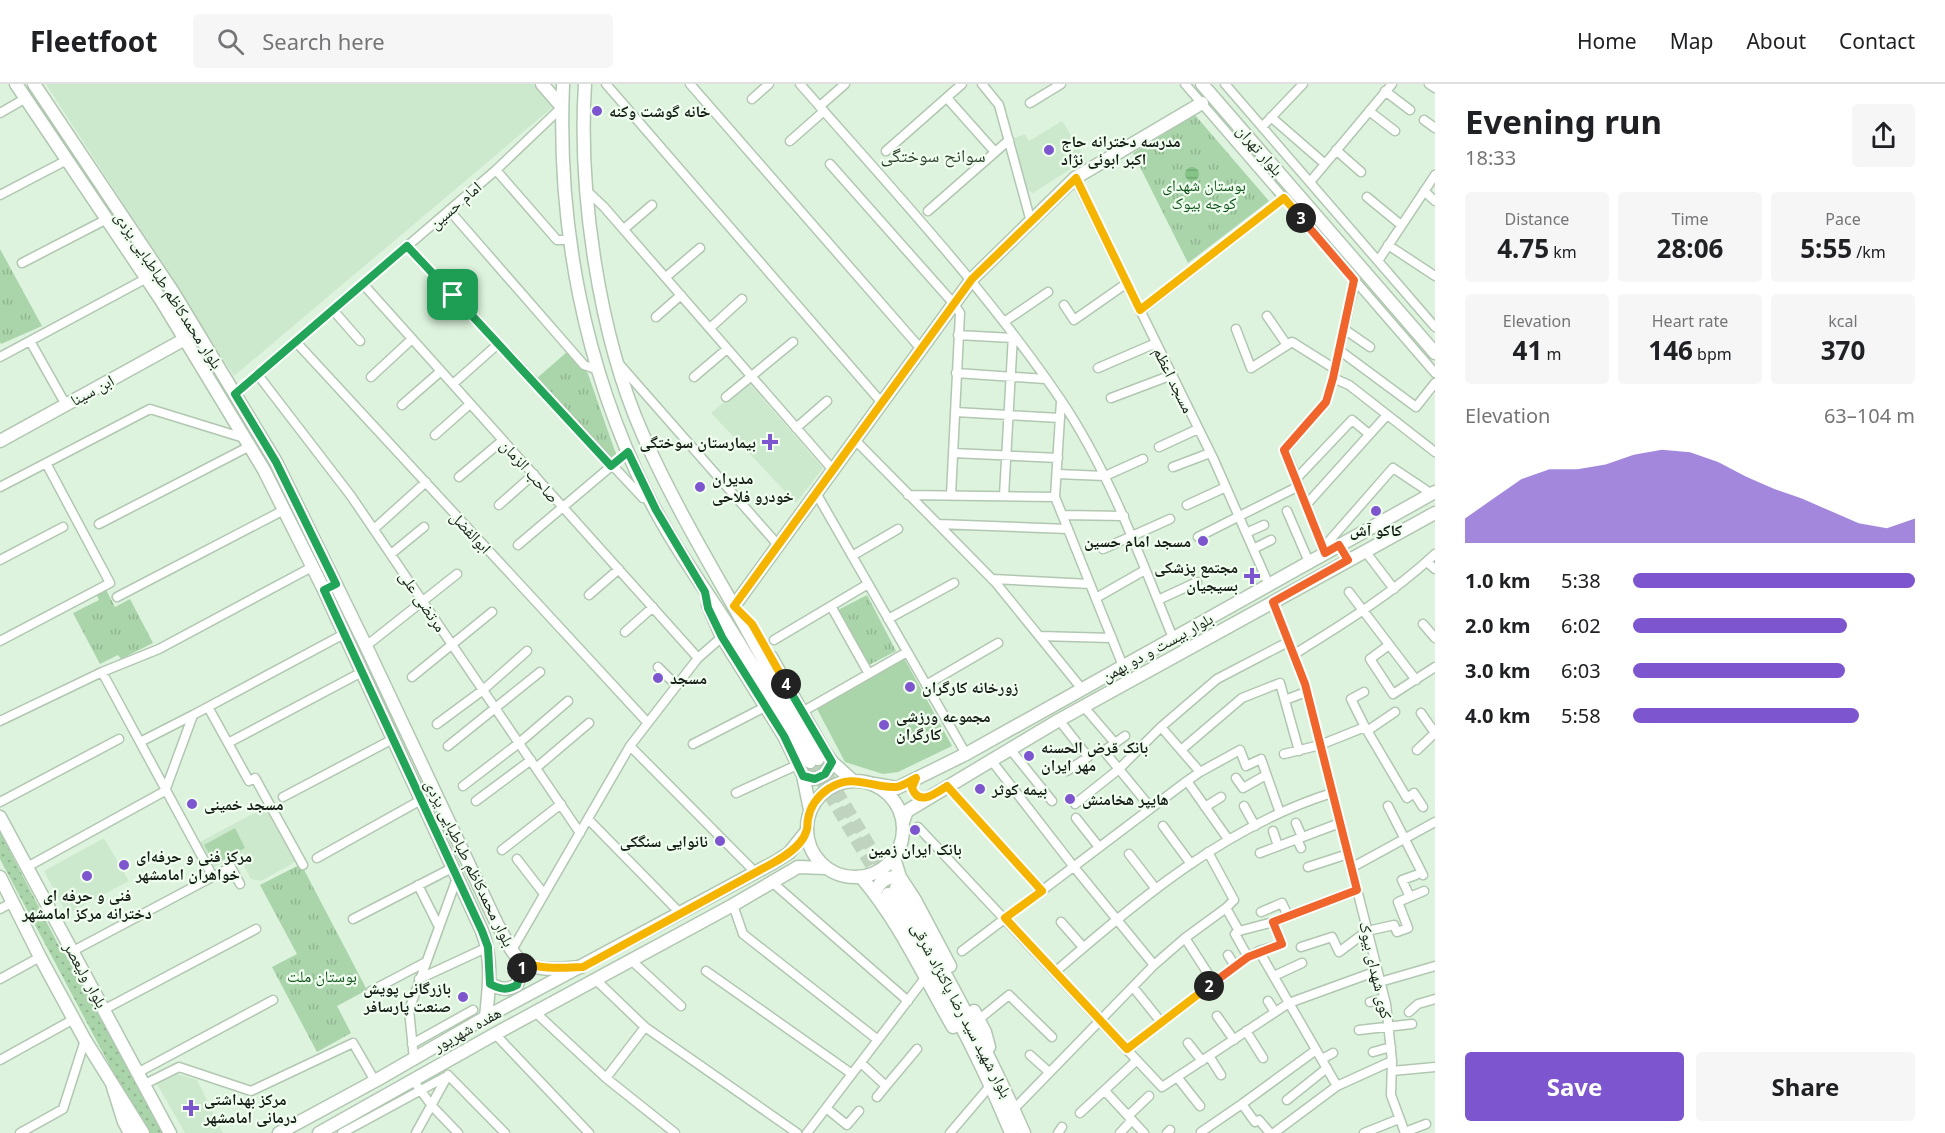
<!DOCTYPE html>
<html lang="en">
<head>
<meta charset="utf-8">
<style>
	:root { --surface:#fff; --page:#f6f6f6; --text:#202124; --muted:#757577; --line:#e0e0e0; --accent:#7d55ce }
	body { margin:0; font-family:"Noto Sans","Noto Naskh Arabic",sans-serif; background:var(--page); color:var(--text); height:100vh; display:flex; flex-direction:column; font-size:22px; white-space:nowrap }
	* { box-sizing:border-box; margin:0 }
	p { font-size:20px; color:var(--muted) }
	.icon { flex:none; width:33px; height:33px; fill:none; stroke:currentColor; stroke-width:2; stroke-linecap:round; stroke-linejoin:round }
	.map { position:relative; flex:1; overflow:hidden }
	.drawer { display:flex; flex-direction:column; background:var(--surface); width:510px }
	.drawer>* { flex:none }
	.pin { position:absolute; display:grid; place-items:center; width:51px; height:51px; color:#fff; margin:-26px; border-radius:12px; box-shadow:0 3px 9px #0006 }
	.km { position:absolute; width:30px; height:30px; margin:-15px; border-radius:50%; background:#222; color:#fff; font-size:16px; line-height:30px; text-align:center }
	.round { display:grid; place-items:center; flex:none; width:63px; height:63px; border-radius:6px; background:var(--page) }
	.overview { display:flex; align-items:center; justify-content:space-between; height:102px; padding:0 30px }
	h1 { font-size:33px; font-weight:700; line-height:45px }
	.figures { display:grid; grid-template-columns:repeat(3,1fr); gap:9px; height:102px; padding:6px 30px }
	.figures div { display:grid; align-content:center; border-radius:6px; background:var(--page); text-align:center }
	.figures b { font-size:26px; font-weight:700 }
	.figures small { font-size:16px; font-weight:400 }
	.figures p { font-size:16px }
	.chart { height:168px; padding:12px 30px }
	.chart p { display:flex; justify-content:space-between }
	.chart svg { width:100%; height:108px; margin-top:6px; fill:var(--accent); opacity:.7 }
	.cta { display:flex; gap:12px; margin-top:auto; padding:12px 30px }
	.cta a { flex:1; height:69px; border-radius:6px; background:var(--accent); color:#fff; font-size:24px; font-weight:700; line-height:69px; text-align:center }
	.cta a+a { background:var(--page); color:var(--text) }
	ul { padding:0 30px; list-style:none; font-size:20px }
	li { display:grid; grid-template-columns:96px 72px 1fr; align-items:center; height:45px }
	li i { height:15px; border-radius:8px; background:var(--accent) }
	header { display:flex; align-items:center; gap:36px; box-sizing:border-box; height:84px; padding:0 30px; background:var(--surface); border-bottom:2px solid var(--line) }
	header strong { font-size:28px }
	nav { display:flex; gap:33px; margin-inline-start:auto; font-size:21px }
	.search { width:420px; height:54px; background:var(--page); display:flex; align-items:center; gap:15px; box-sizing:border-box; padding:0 21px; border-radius:6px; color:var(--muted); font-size:22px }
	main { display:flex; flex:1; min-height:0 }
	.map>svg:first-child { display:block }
	.built { fill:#cde9cd }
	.grass { fill:url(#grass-tufts) }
	.garden { fill:url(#garden-dots) }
	.pitch { fill:#aad4aa }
	.water { fill:url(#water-rules) }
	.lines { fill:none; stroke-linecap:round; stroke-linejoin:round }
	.primary-tunnel { stroke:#bfd3bf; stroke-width:12; stroke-dasharray:12 6; stroke-linecap:butt }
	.street-casing { stroke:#b1c7b1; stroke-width:11 }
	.secondary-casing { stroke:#b1c7b1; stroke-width:15 }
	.primary-casing { stroke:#b1c7b1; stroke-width:15 }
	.street { stroke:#fff; stroke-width:8 }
	.secondary { stroke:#fff; stroke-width:12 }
	.primary { stroke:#fff; stroke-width:12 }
	.split-1-casing { stroke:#fff; stroke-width:12 }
	.split-2-casing { stroke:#fff; stroke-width:12 }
	.split-3-casing { stroke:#fff; stroke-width:12 }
	.split-4-casing { stroke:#fff; stroke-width:12 }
	.split-5-casing { stroke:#fff; stroke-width:12 }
	.split-1 { stroke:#22a559; stroke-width:8 }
	.split-2 { stroke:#f5b400; stroke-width:8 }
	.split-3 { stroke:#f0652b; stroke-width:8 }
	.split-4 { stroke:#f5b400; stroke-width:8 }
	.split-5 { stroke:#22a559; stroke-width:8 }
	.poi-dot { fill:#7d55ce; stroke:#f0fef0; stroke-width:2 }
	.labels { text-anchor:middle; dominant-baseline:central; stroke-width:4.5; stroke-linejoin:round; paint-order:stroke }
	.poi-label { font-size:16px; font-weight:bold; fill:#181f18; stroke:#f0fef0; text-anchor:start }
	.street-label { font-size:16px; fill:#181f18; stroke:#f0fef0 }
	.park-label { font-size:16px; fill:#0f5219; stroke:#f0fef0 }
	.neighbourhood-label { font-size:18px; fill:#304230; stroke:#f0fef0 }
</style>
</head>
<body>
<header>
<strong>Fleetfoot</strong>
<div class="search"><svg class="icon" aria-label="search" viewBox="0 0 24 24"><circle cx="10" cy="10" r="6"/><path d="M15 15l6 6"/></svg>Search here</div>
<nav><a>Home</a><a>Map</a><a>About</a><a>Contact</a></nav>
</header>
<main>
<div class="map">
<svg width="1435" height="1049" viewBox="0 0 1435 1049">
	<defs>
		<pattern id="grass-tufts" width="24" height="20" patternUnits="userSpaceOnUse" patternTransform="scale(1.5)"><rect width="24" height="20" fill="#aad4aa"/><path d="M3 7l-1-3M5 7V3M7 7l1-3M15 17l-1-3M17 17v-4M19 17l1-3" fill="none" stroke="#92b692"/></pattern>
		<pattern id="garden-dots" width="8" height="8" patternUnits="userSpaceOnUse" patternTransform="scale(1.5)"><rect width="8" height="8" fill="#aad4aa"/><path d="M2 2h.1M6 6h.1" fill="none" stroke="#92b692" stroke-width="1.8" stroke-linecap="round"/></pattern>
		<pattern id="water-rules" width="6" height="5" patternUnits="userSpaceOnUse" patternTransform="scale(1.5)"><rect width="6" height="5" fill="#85c487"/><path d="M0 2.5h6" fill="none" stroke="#72a874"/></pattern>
	</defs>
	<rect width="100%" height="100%" fill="#ddf3dd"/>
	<path class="built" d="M46,0H533L554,22L234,292Z
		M1062,37L1086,75L1033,109L1025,105L1014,54L1025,50L1029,57Z
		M748,298L823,384L796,419L711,329Z
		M267,722L297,777L261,797L251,795L238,771L211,785L198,759Z
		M104,754L129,797L67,830L44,787Z
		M177,990L197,996L223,1049H185L157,1000Z"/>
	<path class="grass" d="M1195,31L1269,117L1188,179L1133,69Z
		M0,165L42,242L1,260L0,258Z
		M568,267L588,290L617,373L612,377L536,295Z
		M104,502L115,523L130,515L153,559L121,575L118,571L100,580L73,529L99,516L95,507Z
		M867,511L896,567L867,582L838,526Z
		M301,780L367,906L337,922L351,949L317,968L272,883L297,870L260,801Z"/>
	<path class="garden" d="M0,748L61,866L64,867L163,1049H150L119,999L0,775Z"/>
	<path class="pitch" d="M904,574L952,662L898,688L883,690L845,678L815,621Z
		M235,744L245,764L215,780L204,761Z"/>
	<path class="water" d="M1185 90a7 7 0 1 1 14 0a7 7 0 1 1-14 0Z"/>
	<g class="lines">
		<path class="primary-tunnel" d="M818,675L893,801
			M810,678L888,810"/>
		<defs>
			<path id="street" d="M606,0L882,319
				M690,0L921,265
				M800,0C890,103 984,203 1061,316C1110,389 1140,473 1173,554
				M982,0L999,21L1031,138
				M1185,0L1435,289
				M1225,0L1435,243
				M1429,0L1435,4
				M1385,7L1410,26
				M947,14L995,68
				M752,15L769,0
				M1030,19L1061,0
				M820,22L845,0
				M1369,27L1395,47
				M0,29L26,14
				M1271,33L1325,80
				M1424,36L1435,44
				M1262,43L1303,0
				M790,57L824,27
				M1336,66L1361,88
				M886,67L962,0
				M830,80L954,220L960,229L951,411
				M496,86L557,156H570
				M1075,94L1214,376L1269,501
				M1310,98L1392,0
				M587,107L604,123L833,386
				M1424,107L1435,117
				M0,111L67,76
				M1367,113L1401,141
				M449,126L584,281L598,286
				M928,127L1009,56
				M624,145L652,121
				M1388,161L1435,192
				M407,162L643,414
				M1378,177L1435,91
				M22,179L107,135
				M666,193L700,164
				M363,200L698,574
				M1064,221L1074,236L1127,199
				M333,226L360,257
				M1140,227L1284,114
				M1267,232L1287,261
				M656,233L681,211
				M1004,238L1048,208
				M710,244L742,215
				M1236,245L1251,284L1292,258L1335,285
				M1344,245L1370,263
				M958,251L1013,254
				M30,257L66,321
				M296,258L647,638
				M1339,266L1416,323L1435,299
				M0,273L147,194
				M620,281L778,461
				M1098,284L1156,259
				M956,289L1045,295
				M258,291L351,412L580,749
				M371,293L412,255
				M694,293L727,265
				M1333,294L1349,301L1435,368
				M453,300L498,260
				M235,310L496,86L562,23
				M726,313L793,258
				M1111,314L1172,291
				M1061,317L1055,413L1123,582
				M402,321L441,287
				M955,328L1060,334
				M796,344L827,317
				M435,351L470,320
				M855,356L996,499L1082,605
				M1159,363L1198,345
				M953,369L1058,374
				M1173,383L1210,369
				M1057,390L1105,392L1143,375
				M459,393L503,356
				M1296,395L1352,336L1369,350
				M0,403L150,325L244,354
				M816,409L966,670
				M908,411L1055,413
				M1004,412L1013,251
				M499,421L534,390
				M1187,421L1226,403
				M1306,421L1387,331
				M1287,427L1309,478
				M1063,431L1124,432
				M99,440L250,362
				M938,440L1068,445
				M374,445L426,398
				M1246,449L1264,441
				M1198,453L1299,402
				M518,461L628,368
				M1323,464L1393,384L1432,410
				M1103,465L1170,435
				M1253,465L1271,456
				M1365,467L1394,505
				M1325,469L1285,366L1326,318L1333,294L1355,196
				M391,470L424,443
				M852,472L898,445
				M0,476L63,443
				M1427,478L1435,485
				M992,495L1090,500
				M1349,508L1416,596
				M589,511L619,485
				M117,513L284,426
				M1096,514L1145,486
				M1158,516L1197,498
				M1273,518L1305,600L1386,920L1392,977L1391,1011L1405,1049
				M831,522L869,590
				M888,535L954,499
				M1423,540L1435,554
				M625,548L653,523
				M1039,552L1112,554
				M774,556L868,500
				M0,557L110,499L46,379
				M1389,561L1370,575L1393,610L1435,583
				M366,562L457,490
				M1293,571C1343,540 1392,510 1435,470
				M658,583L676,601
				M102,588L213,793
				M412,593L492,528
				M926,601L998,559
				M1364,608L1351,615L1365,643
				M1285,616L1306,608
				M208,623L249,697L255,694L303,781
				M1084,623L1115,659L1104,667L1151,724
				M802,628L907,568
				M1421,629L1435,649
				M1059,636L1088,673L1067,687
				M0,637L102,588L159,565L312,483
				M437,640L483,606L527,567
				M1161,643L1200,688
				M1367,647L1395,628
				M140,658L193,631
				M228,659L362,588
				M1115,659L1125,652
				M693,660L765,623
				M448,662L540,588
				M630,662L756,789
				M1010,665L1052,717
				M1181,666L1242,614L1280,599L1299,667
				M1417,666L1435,649
				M1284,670L1320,661L1365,643L1407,714L1414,709L1423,723
				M991,676L1074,783L1154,881
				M536,684L589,639
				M1236,694L1243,704L1266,691
				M1187,697L1228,755
				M463,702L519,659L568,617
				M947,702L1042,807
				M165,707L193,631L344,550
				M736,709L797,681
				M283,713L393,655
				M476,717L531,676
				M0,718L119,655
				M1075,720L1119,685L1161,643L1217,595L1288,558
				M1244,722L1255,742
				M1388,722L1423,791
				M1205,723L1221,713
				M1076,734L1099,763
				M588,735L681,830
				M1296,739L1302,753
				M1163,742L1191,780
				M918,743L1162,1003L1289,919L1377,887
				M1273,747L1278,762
				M1297,755L1301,764
				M502,766L561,720
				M1208,768L1234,816L1226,824L1239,847L1235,850L1248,873L1259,867L1337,1002
				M1260,769L1340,739
				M1129,770L1156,805
				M317,774L421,716
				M517,775L544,810
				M27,783L165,707
				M1308,783L1348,770
				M1351,784L1435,738
				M773,799L908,917
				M418,801L438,841
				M1410,813L1402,796L1416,791
				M733,821L743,850L878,956
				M0,825L13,818
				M1261,828L1282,819L1288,832
				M353,835L452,784
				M1061,838L1083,863
				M1239,847L1273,838L1357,806
				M1185,854L1207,888
				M1301,863L1332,853L1339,868L1367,847L1394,841L1397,848L1408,844L1398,818L1424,807
				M512,866L630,662L698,574L722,553
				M73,867L231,783L240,800
				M962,867L1187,697L1200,688L1240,666L1246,682L1261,675L1280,729
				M1259,867L1282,860L1273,838
				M1228,871L1235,882
				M631,876L681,922
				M706,887L852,990
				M1055,888C1138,816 1226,742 1332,709
				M1274,892L1302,879
				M0,895L40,873
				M419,895L488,863
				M595,895L645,943L797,1049
				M1380,898L1435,882
				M1133,903L1161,938
				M371,907L424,879
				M1268,917L1275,928
				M1370,918L1384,914
				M105,925L256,845
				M535,928L606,994L675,1049
				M1409,928L1418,920L1435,915
				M1217,932L1234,956
				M978,936L1009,911L1052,953
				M1359,946L1412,940
				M1246,947L1263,974
				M495,950L589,1049
				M1188,959L1202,977
				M412,960L473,926
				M1127,965L1248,873
				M1373,968L1391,963
				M1030,971L1049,988
				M1209,972L1221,991
				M414,975L409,926L457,794
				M1322,975L1333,969
				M0,976L74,935
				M861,979L886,1002L877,1013
				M1392,987L1435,983
				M139,988L273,916
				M1177,993L1200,1022
				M606,994L645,943
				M413,996L432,1022L458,1049
				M145,1000L179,983L251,1007L353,959L375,997
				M886,1002L917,965
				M1105,1007L1144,1049
				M1287,1016L1327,984
				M1242,1020L1316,966
				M826,1024L847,1041L859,1027
				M1014,1025L1154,881L1185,854L1226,824
				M1080,1029L1137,976
				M1128,1032L1149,1012
				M1201,1048L1242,1020L1255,1038L1259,1036L1270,1049
				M1405,1048L1426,1040
				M20,1049L63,1025L85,956
				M342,1049L447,992
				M416,1049L448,991L505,1049
				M807,1049L925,894
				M950,1049L990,1002
				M1058,1049L1062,1043
				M1120,1049L1132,1036
				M1167,1049L1170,1046
				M1274,1049L1337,1002L1392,977
				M1364,1049L1399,1035"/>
			<path id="secondary" d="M16,0L161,216L264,386L324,506L482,847C493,876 489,903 486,933
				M34,0L173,208L276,378L366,562L497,840C504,851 510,868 520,876C536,889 563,884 581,883
				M542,0L562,23
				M1202,0L1435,269
				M0,357L185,255
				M734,522L972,195L1075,94L1202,19
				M0,733L170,1049
				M0,793L40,873L85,956L143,1049
				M490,900C500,905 506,907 517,901L522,881L521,877"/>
			<path id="primary" d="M563,0C557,141 584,283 647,410C669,455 699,496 726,538C755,584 782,631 810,678
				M585,0C578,108 599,252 643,351C670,412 704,470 737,528C764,576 790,626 818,675
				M708,521L722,553L784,652L803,691L810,726
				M771,573L824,667L832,678L852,696
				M803,691L812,695C823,693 828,688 832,678
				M807 745a48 48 0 1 1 96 0a48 48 0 1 1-96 0Z
				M874,700L897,704L966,670L1435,408
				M903,738L907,727L1059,636L1435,429
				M894,774L900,793L915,816L950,882
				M861,793C899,837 924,893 953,943
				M896,804C943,883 987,964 1024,1049
				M875,809C879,797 887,792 900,793
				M888,810C933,887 977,966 1011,1049
				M974,927L985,948L989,963
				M113,1003L124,1038L130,1049
				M279,1049L375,997L486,933L773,779L789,769L806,748
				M319,1049L495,950L733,821L798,783L826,784"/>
		</defs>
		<use href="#street" class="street-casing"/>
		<use href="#secondary" class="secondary-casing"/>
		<use href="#primary" class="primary-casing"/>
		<use href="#street" class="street"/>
		<use href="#secondary" class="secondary"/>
		<use href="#primary" class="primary"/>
	</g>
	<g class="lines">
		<defs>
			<path id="split-1" d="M453,211L407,162L235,310L276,378L336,500L324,506L482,847L488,863L490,900C500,905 506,907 517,901L522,884"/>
			<path id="split-2" d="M522,884L520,877C541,886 560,884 583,883L773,779C784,773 802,761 806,748C808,745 807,739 808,735C810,723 818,712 828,705C853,688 870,704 895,703C902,703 910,697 916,694L912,704C919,723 936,709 947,702L1042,807L1005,834L1127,965L1209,902"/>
			<path id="split-3" d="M1209,902L1248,873L1282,860L1273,838L1357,806L1305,600L1273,518L1348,476L1339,461L1325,469L1284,366L1326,318L1333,294L1354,196L1301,134"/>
			<path id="split-4" d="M786,600L752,540L734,522L972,195L1076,94L1140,226L1284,114L1301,134"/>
			<path id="split-5" d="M453,211L611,382L628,368L656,426L705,508L708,524L722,553L784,652L803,692L815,695L825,690L832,678L786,600"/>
		</defs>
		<use href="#split-1" class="split-1-casing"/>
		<use href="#split-2" class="split-2-casing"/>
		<use href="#split-3" class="split-3-casing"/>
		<use href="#split-4" class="split-4-casing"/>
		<use href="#split-5" class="split-5-casing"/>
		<use href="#split-1" class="split-1"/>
		<use href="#split-2" class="split-2"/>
		<use href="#split-3" class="split-3"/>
		<use href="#split-4" class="split-4"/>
		<use href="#split-5" class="split-5"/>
	</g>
	<g class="poi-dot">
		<circle cx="597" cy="27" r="6"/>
		<circle cx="1049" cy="66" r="6"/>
		<path d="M767 349h6v6h6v6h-6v6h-6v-6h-6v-6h6z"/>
		<circle cx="700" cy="403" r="6"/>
		<circle cx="1376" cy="427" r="6"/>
		<circle cx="1203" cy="457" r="6"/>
		<path d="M1249 483h6v6h6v6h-6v6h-6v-6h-6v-6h6z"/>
		<circle cx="658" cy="594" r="6"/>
		<circle cx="910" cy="603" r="6"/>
		<circle cx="884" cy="641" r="6"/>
		<circle cx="1029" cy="672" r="6"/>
		<circle cx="980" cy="705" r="6"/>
		<circle cx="1070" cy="715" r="6"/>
		<circle cx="192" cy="720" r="6"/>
		<circle cx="915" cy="746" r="6"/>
		<circle cx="720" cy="757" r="6"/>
		<circle cx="124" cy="781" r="6"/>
		<circle cx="87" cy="792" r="6"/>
		<circle cx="463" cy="913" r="6"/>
		<path d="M188 1015h6v6h6v6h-6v6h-6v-6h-6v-6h6z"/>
	</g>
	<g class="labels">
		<g class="poi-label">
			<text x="609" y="27">خانه گوشت وکنه</text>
			<text x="1061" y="57">مدرسه دخترانه حاج<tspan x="1061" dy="18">اکبر ابوئی نژاد</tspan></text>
			<text x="756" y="358" text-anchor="end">بیمارستان سوختگی</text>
			<text x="712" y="394">مدیران<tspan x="712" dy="18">خودرو فلاحی</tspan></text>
			<text x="1376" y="446" text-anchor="middle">کاکو آش</text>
			<text x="1191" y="457" text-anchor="end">مسجد امام حسین</text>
			<text x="1238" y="483" text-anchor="end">مجتمع پزشکی<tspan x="1238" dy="18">بسیجیان</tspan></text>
			<text x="670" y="594">مسجد</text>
			<text x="922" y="603">زورخانه کارگران</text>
			<text x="896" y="632">مجموعه ورزشی<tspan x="896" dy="18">کارگران</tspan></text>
			<text x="1041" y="663">بانک قرض الحسنه<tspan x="1041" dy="18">مهر ایران</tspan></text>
			<text x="992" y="705">بیمه کوثر</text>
			<text x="1082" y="715">هایپر هخامنش</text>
			<text x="204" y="720">مسجد خمینی</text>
			<text x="708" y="757" text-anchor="end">نانوایی سنگکی</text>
			<text x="915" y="765" text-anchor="middle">بانک ایران زمین</text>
			<text x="136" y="772">مرکز فنی و حرفه‌ای<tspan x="136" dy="18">خواهران امامشهر</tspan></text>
			<text x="87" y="811" text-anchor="middle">فنی و حرفه ای<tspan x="87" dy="18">دخترانه مرکز امامشهر</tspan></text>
			<text x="451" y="904" text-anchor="end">بازرگانی پویش<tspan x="451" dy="18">صنعت پارسافر</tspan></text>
			<text x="204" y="1015">مرکز بهداشتی<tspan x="204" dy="18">درمانی امامشهر</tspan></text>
		</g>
		<g class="street-label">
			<text transform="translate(1260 66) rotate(49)">بلوار تهران</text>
			<text transform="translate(455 121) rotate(-41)">امام حسین</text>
			<text transform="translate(169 206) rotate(57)">بلوار محمدکاظم طباطبایی یزدی</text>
			<text transform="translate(1174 296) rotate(64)">مسجد اعظم</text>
			<text transform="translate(92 306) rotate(-29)">ابن سینا</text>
			<text transform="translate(530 387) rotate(48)">صاحب الزمان</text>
			<text transform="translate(471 448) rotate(47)">ابوالفضل</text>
			<text transform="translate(423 517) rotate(56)">مرتضی علی</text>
			<text transform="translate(1157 563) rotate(-29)">بلوار بیست و دو بهمن</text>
			<text transform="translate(470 779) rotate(64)">بلوار محمدکاظم طباطبایی یزدی</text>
			<text transform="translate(1376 886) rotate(77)">کوی شهدای بیوک</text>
			<text transform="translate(86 891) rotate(61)">بلوار ولیعصر</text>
			<text transform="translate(962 926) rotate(62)">بلوار شهید سید رضا پاکنژاد شرقی</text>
			<text transform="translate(467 945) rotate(-29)">هفده شهریور</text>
		</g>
		<g class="park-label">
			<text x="1204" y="101">بوستان شهدای<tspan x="1204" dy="18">کوچه بیوک</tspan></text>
			<text x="322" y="892">بوستان ملت</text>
		</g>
		<g class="neighbourhood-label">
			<text x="933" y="71">سوانح سوختگی</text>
		</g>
	</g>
</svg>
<div class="pin" style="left:453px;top:211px;background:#1e9e55"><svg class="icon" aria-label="arrive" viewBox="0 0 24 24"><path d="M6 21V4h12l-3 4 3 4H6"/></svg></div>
<b class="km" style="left:522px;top:884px">1</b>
<b class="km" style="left:1209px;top:902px">2</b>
<b class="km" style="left:1301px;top:134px">3</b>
<b class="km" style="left:786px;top:600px">4</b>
</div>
<section class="drawer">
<div class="overview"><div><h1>Evening run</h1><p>18:33</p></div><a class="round"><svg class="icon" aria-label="share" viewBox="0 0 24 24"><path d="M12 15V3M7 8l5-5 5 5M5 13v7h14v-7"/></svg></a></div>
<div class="figures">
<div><p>Distance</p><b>4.75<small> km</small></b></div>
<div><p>Time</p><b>28:06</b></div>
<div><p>Pace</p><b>5:55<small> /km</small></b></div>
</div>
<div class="figures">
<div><p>Elevation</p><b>41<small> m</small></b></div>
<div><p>Heart rate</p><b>146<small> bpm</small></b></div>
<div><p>kcal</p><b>370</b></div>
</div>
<div class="chart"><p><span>Elevation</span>63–104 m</p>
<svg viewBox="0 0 160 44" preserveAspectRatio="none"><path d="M0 44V34L10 26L20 18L30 14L40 14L50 12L60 8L70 6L80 7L90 11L100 17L110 22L120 26L130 31L140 36L150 38L160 34V44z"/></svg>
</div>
<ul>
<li><b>1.0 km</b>5:38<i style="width:100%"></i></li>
<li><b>2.0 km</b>6:02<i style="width:76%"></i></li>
<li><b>3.0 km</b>6:03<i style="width:75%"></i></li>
<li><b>4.0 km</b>5:58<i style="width:80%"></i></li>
</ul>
<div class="cta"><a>Save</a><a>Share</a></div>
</section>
</main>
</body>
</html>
